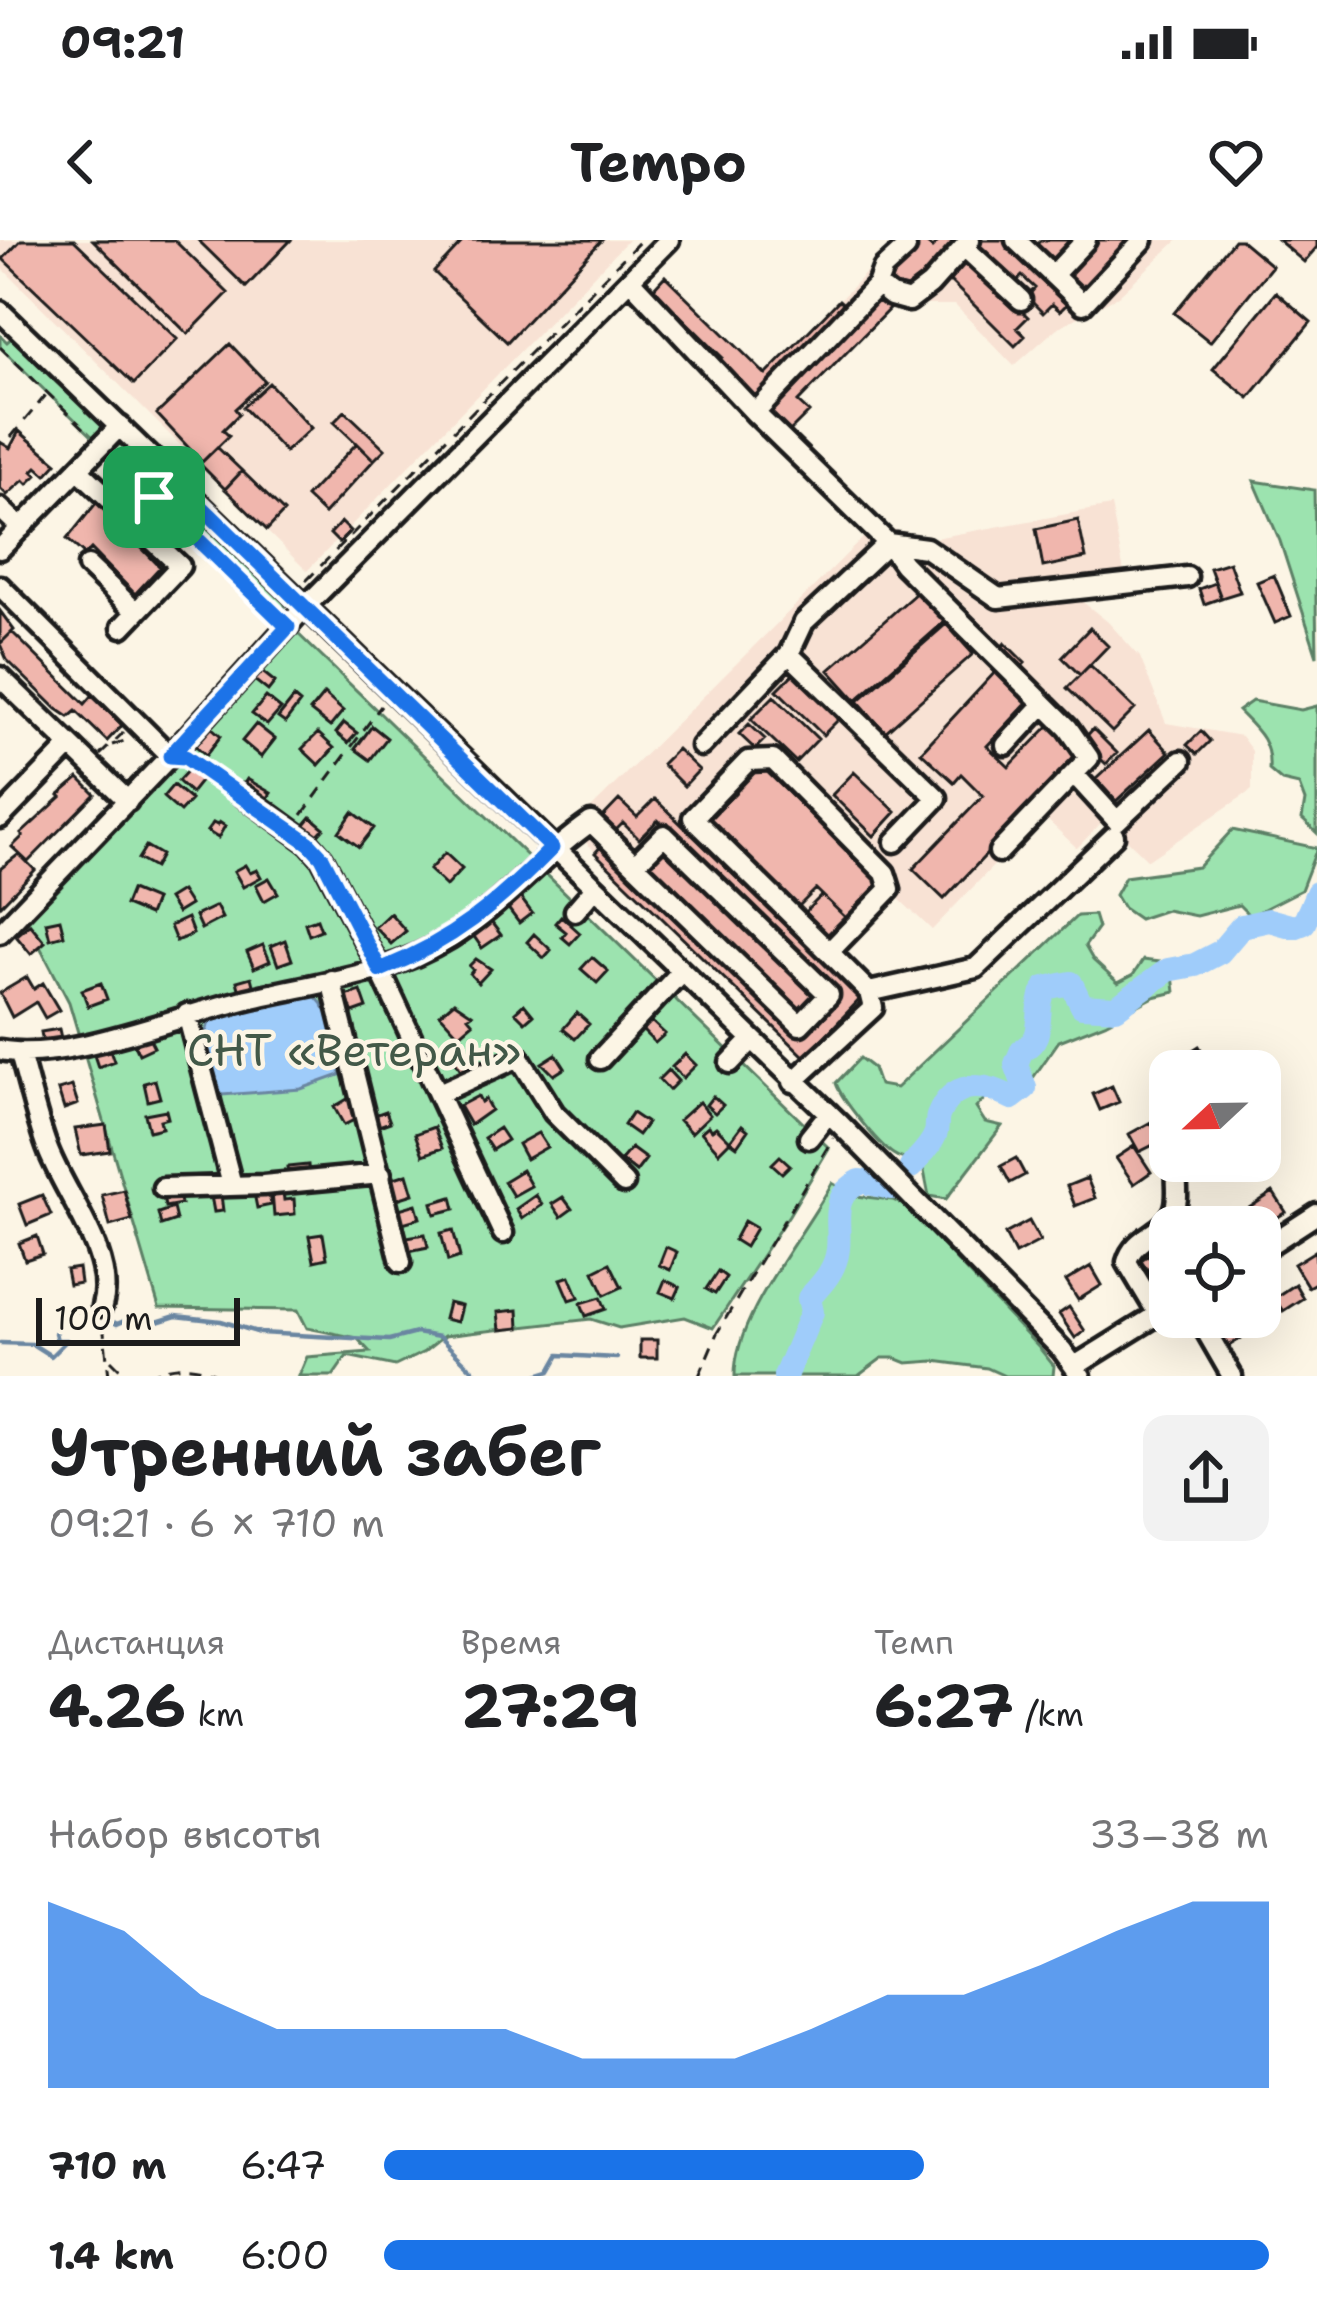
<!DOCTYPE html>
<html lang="ru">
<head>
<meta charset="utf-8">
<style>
	:root { --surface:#fff; --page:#f2f2f2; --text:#202124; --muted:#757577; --accent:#1a73e8 }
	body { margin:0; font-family:"Shantell Sans",sans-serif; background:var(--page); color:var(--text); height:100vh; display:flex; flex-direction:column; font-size:45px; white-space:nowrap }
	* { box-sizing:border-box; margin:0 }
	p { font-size:39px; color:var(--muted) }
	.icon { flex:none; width:66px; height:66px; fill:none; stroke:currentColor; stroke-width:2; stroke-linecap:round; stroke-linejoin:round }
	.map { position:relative; height:1136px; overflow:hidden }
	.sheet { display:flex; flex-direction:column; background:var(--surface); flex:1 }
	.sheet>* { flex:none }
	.needle { width:78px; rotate:248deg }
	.controls { position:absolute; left:1149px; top:810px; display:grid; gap:24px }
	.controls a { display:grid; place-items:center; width:132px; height:132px; border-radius:24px; background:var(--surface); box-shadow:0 12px 48px #0002; font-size:60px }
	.scale { position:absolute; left:36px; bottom:30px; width:204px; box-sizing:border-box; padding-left:12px; border:6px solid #1c1c1c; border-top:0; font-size:33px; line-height:42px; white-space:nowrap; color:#1c1c1c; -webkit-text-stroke:9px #fcf5e5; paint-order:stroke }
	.pin { position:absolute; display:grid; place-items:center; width:102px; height:102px; color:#fff; margin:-51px; border-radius:24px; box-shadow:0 6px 18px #0006 }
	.round { display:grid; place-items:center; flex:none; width:126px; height:126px; border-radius:24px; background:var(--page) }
	.overview { display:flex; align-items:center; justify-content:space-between; height:204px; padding:0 48px }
	h1 { font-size:66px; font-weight:700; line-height:90px }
	.metrics { display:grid; grid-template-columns:repeat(3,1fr); gap:18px; height:204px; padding:12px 48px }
	.metrics div { display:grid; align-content:center }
	.metrics b { font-size:60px; font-weight:700 }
	.metrics small { font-size:33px; font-weight:400 }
	.metrics p { font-size:33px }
	.chart { height:336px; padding:24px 48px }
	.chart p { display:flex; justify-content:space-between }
	.chart svg { width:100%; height:216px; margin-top:12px; fill:var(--accent); opacity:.7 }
	ul { padding:0 48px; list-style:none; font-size:39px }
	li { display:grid; grid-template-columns:192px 144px 1fr; align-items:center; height:90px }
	li i { height:30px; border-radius:15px; background:var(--accent) }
	.status { display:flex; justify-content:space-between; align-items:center; height:84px; padding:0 60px; background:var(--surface); direction:ltr }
	.status svg { height:33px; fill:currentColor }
	header { display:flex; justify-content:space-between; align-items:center; height:156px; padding:0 48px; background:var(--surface); font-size:54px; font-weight:700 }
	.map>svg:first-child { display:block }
	.built { fill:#f8e2d4 }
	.green { fill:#9ce3af; stroke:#5c8066; stroke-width:3 }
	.water { fill:#9fccfa; stroke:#6b86a1; stroke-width:3 }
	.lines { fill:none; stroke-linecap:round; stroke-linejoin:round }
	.stream { stroke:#6b86a1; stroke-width:4.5 }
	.river { stroke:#9fccfa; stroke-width:24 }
	.building { fill:#f0b6ad; stroke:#1c1c1c; stroke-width:3 }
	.minor-casing { stroke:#1c1c1c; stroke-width:27 }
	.path { stroke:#1c1c1c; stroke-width:3; stroke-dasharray:12 9; stroke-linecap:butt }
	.minor { stroke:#fcf5e5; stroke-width:18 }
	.route-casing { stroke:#fff; stroke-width:24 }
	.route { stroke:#1a73e8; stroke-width:15 }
	.labels { text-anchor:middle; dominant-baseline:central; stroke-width:9; stroke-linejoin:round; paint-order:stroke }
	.park-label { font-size:45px; fill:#425848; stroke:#fcf5e5 }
</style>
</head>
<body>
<div class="status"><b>09:21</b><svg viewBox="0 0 49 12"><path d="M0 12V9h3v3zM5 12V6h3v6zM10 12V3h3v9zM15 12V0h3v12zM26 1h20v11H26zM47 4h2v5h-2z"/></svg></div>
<header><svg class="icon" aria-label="back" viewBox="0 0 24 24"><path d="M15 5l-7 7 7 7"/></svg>Tempo<svg class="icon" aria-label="heart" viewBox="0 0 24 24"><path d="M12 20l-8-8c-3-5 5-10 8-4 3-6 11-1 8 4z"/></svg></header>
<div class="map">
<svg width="1317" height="1136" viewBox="0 0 1317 1136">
	<rect width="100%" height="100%" fill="#fcf5e5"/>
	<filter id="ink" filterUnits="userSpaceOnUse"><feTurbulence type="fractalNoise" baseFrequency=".00833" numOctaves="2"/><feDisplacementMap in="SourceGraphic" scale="24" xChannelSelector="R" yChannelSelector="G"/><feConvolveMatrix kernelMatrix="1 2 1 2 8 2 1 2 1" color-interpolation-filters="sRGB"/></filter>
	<g filter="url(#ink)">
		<path class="built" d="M0,0H628L307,331L0,26Z
			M898,0H1178L1118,56L1057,88L1014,126L955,65H893L798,161L809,172L794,187L653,49L665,36L766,135Z
			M1111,266L1124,332L1075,338L1078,358L1108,382L1140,417L1166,483L1241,496L1252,511V550L1148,620L1105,579L1077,608L1042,575L932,690L899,659L831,728L861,758L805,817L571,588L881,280L890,288L924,300Z"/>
		<path class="green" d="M0,95L7,102L15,95L102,179L105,186L96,200L0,107Z
			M115,203H125L157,234L147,250L106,210Z
			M1254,241L1314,250L1317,416L1280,301Z
			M174,249L279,351L285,365L280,381L155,257L163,250Z
			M294,390L829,908L789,975L713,1088L685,1077L619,1088L591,1079L444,1096L424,1112L395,1126L347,1116L333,1136H299L307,1117L370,1112L357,1098L307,1088L298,1070L159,1068L69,762L26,680Z
			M1252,461L1301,470L1317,466V593L1302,579L1305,561L1299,545L1282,541L1269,530C1271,501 1257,490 1238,471Z
			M1232,590L1317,608L1301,650L1250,676L1239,665L1196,676L1166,670L1139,679L1123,668L1115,655L1125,637L1198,627Z
			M1094,675L1098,688L1085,706L1093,720L1118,743L1133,735L1143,720L1159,722L1173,735L1175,752L1154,757L1105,783L1059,801L1028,845L987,856L976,868L985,882L1002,886L946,959L929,956L922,921C912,920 901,920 893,914C878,904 841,859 836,843L860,818L873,828L879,845L896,848L1077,676Z
			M832,943L856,956L893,960L905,966L1041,1110L1054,1126L1053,1136H1005L987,1128L934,1121L907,1123L895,1118H882L858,1136H735C734,1076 804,996 832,943Z"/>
		<path class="water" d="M302,756H315C334,775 343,809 340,835L301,849L222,855C207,835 200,800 211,777Z"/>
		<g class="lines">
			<path class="stream" d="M0,1103L32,1104L51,1116L67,1100H57L55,1093L68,1069L101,1075L117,1084L131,1078L157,1082L176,1076L221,1081L260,1093L389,1100L416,1093L439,1097L479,1136
				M534,1136L550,1131L559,1115L617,1118"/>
			<path class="river" d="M911,927C918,918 931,906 935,895C938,889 936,882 938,876C952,840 984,842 1012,858L1025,848L1016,824L1022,810C1048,798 1033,771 1045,748L1071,743L1082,766L1116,768L1168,730L1195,725L1220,712L1242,686L1269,680L1294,687L1304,683L1317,653
				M785,1136L812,1072L809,1058C823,1043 836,1029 838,1009C841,978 829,958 860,941L891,948"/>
		</g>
		<path class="building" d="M21,0H74L177,99L134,144L3,19Z
			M93,0H174L228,53L188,94Z
			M198,0H291L246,47Z
			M464,0H602L507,102L434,32Z
			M922,0L932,8L940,0H958L906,56L886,38Z
			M982,0H1004L1069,62L1060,71L1052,64L1043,73L1027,57L1035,48L1022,36L1014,44L975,7Z
			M1041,0H1077L1054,25L1034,7Z
			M1095,0H1131L1082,53L1062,35Z
			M1234,0H1241L1272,26L1210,102L1174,73Z
			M1278,0H1317V7L1304,22Z
			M966,17L1028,77L1017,88L1025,96L1015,106L946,37Z
			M665,36L766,135L839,60L849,69L756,164L716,124L722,117L653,49Z
			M1276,52L1311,82L1249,158L1213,129Z
			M882,53L893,65L798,162L809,172L788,193L766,171Z
			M230,104L265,141L235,169L239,174L223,190L229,196L202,222L157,174Z
			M269,143L311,188L285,212L243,167Z
			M345,171L385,209L374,220L334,182Z
			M19,191L57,223L46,235L37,227L33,231L37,235L28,244L24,240L7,255L0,248V202L10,208Z
			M357,203L374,220L324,274L306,257Z
			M217,207L242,231L225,249L200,224Z
			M242,231L284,272L267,290L225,249Z
			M97,262L160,327L135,354L91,309L85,315L67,299Z
			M1078,280L1086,318L1043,327L1036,289Z
			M341,282L350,291L339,303L330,294Z
			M1229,322L1240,352L1221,358L1210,328Z
			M1274,335L1291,376L1275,383L1257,342Z
			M1215,343L1221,358L1204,364L1199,349Z
			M917,352L944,382L856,460L829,430Z
			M0,371L14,390L0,404Z
			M946,384L973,414L885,492L858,461Z
			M1090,388L1108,406L1080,435L1062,417Z
			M12,392L85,464L92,456L122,485L107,501L76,471L69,477L57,469L7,420L0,404Z
			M1005,403L1025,423L1017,431L997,412Z
			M1090,425L1135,469L1112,492L1067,448Z
			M260,430L275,442L268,451L253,439Z
			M997,430L1030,460L987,506L1009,527L1050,485L1081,515L944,659L913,629L983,556L961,534L954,542L921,512Z
			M794,433L840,478L823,495L777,450Z
			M324,454L343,471L330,487L310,471Z
			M774,456L818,499L796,522L751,479Z
			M266,457L281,469L267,485L252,474Z
			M294,458L300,463L285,483L278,478Z
			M344,483L357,493L348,503L336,493Z
			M256,484L275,499L261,517L242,501Z
			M749,484L765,499L755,509L739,494Z
			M372,486L387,498L370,520L355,509Z
			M211,487L221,496L206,515L196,506Z
			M1093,489L1117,513L1106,524L1082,501Z
			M1149,490L1169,512L1116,561L1096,539Z
			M1201,491L1210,501L1197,514L1187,505Z
			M318,493L334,508L319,525L302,509Z
			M677,509L699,530L684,546L662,524Z
			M761,526L882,644L847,679L816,649L798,667L708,581Z
			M191,527L203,538L191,553L178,541Z
			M854,532L896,572L874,596L832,555Z
			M79,538L95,554L28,622L12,607L23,596L21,594L61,557L59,555Z
			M247,539L271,553L264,564L240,550Z
			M173,545L191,560L180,572L163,557Z
			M655,559L861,758L805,817L595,613L606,601L801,791L837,754L658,580L639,599L623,583L611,595L598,582L619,560L637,577Z
			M353,572L374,588L359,607L339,592Z
			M311,577L324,588L314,599L301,589Z
			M219,582L225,586L218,598L207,591L213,583L217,585Z
			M665,605L819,754L799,775L644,626Z
			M146,606L161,615L154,628L138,619Z
			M445,613L462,629L446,646L429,630Z
			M19,614L35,630L0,666V629Z
			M245,625L250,633L257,630L261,637L243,647L234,631Z
			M269,638L278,653L264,661L256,645Z
			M131,650L155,660L149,675L125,665Z
			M181,651L190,665L177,673L168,659Z
			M822,655L845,677L825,697L802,675Z
			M520,657L532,673L519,683L507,667Z
			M216,666L222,678L201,689L195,676Z
			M390,673L406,691L391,704L375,687Z
			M561,676L580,693L570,704L562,697L566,692L555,683Z
			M187,678L193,694L176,701L170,686Z
			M60,679L64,695L50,699L46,682Z
			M317,679L321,690L309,695L305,683Z
			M491,682L501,695L482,708L473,695Z
			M30,684L45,702L31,714L16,696Z
			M534,694L551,710L544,718L527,702Z
			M285,700L292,720L278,725L271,706Z
			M263,705L270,721L254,728L247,712Z
			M592,717L608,731L597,743L581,729Z
			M476,719L491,729L478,743L470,734L473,730L469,726Z
			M27,737L34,749L43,743L59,770L45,778L36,762L12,777L0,753Z
			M251,737L255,753L241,756L237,741Z
			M101,743L107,759L88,766L82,750Z
			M361,751L367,768L353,773L346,756Z
			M454,762L472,774L468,777L473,783L459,795L440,774Z
			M524,764L533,775L525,782L515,772Z
			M577,773L589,784L575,799L563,789Z
			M651,781L665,794L655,803L642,790Z
			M59,789L62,803L44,807L41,792Z
			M148,795L154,807L139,814L133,801Z
			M108,804L114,821L98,827L92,809Z
			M1199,806L1209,823L1195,831L1185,815Z
			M467,809L475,821L461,830L453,818Z
			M556,814L565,828L554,835L542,823Z
			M685,814L696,825L683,838L672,827Z
			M668,830L678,841L669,850L659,839Z
			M155,840L160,858L148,861L144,843Z
			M72,846L78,864L64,869L58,850Z
			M1112,846L1119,862L1100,870L1093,854Z
			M478,856L481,862L485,859L491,870L470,885L459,866Z
			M713,856L723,865L715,873L706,865Z
			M349,858L360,877L344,885L334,867Z
			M699,862L710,875L691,893L679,880Z
			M166,870L168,878L160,880L162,888L149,891L145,874Z
			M386,871L390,882L379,886L375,875Z
			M632,873L647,883L638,895L624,885Z
			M1151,882L1161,901L1139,912L1129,894Z
			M106,885L110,911L81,915L75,889Z
			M742,885L748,890L737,906L730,901Z
			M708,886L712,890L716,887L730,901L719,912L701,892Z
			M434,887L442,908L423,915L415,894Z
			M499,888L507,900L492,910L484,898Z
			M538,893L547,907L526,919L518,904Z
			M1134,906L1151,932L1134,944L1116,918Z
			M631,908L646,919L636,932L621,920Z
			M780,916L790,925L782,933L772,924Z
			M1016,918L1025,935L1010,943L1001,926Z
			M308,925L309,935L288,936L287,927Z
			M522,930L531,946L513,956L504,941Z
			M407,934L413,954L397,959L391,939Z
			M1087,938L1095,958L1075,966L1067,946Z
			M124,950L132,980L110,986L102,955Z
			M268,950L271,965L257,968L254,953Z
			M283,951L284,960L294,959L295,974L274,976L272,952Z
			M1273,952L1286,972L1260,988L1252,987L1243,972Z
			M179,953L181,964L165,967L163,956Z
			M42,955L51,975L27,985L19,964Z
			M221,955L223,971L214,972L211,956Z
			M536,955L542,965L522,979L516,969Z
			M452,957L455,969L435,974L432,963Z
			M563,957L572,969L561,977L552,964Z
			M416,964L420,978L403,983L399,969Z
			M173,968L176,980L161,985L158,973Z
			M744,981L756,988L745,1007L734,1000Z
			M1029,981L1040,1001L1015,1014L1005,994Z
			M453,990L460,1017L448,1021L441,993Z
			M323,994L327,1018L314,1021L309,996Z
			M425,994L428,1007L409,1011L407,997Z
			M37,996L43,1014L25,1020L19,1003Z
			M1170,1000V1022L1151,1035L1141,1020Z
			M666,1007L677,1012L670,1030L659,1025Z
			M1315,1011L1317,1042L1308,1047L1294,1024Z
			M610,1023L622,1047L605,1055L594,1031Z
			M1091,1026L1102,1045L1078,1060L1066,1041Z
			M78,1028L80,1043L69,1045L66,1030Z
			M718,1031L726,1037L715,1054L706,1049Z
			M570,1036L579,1057L570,1060L561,1039Z
			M665,1040L680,1047L675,1058L660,1052Z
			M1295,1044L1303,1058L1283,1071L1274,1058Z
			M601,1057L606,1069L586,1076L581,1063Z
			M448,1063L461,1066L457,1082L444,1079Z
			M1069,1067L1085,1091L1075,1098L1059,1074Z
			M518,1070L519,1088L500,1090L498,1072Z
			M1223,1077H1251L1258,1088L1227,1107L1212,1084Z
			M640,1100H657V1118H640Z"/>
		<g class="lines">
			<defs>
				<path id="minor" d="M1016,0L1083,64L1143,0
					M964,7L1021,60
					M906,8L883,29L877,45L891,56L909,61L930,45L970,0
					M1053,35L1086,0
					M630,40L755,173
					M877,45L755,173L888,303L926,308L998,358L1187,337
					M0,71L840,884L1062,1110L1081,1136
					M78,229L180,326L122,387
					M0,268L21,288
					M129,277L169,235
					M0,309L120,186
					M88,326L136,372
					M0,346L170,516
					M789,414L937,558L895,602
					M0,437L128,561
					M1006,505L1044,464
					M701,506L789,414L804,382L888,303L903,324L1068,488L1089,518L999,612
					M1074,534L1117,581L1181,521
					M243,555L309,603L322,618L380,730L503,993
					M0,578L70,506
					M575,671L594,649
					M0,693L170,516L306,366L669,0
					M331,740L401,1022
					M869,752L976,728L1114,596
					M187,774L232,945
					M0,810C64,823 174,777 240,761C311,743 387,737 450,698C502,666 541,616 591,582L800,785L829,755L664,595L635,624
					M20,814C29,845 36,877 47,907C64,954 117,1017 102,1066
					M600,819L680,733
					M730,823L751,801
					M793,842L873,768L869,752L829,712L890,649L885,633L773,520L748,521L693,578L829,712
					M439,853L519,817L554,873L624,943
					M809,898L829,873
					M163,948L263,945L381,934
					M1260,1011L1317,974
					M1158,1074L1127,1022C1134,996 1164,994 1174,971C1181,955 1173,937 1179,921
					M1198,1077L1232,1136
					M1075,1126L1170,1067"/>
			</defs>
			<use href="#minor" class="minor-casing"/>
			<path class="path" d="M0,107L90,194
				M11,197L46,155
				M111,215L139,242
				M163,265L276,376
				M306,341L641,0
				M112,505L131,499
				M100,515L123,493
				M189,520L231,548
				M302,575L381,466
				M103,1084L109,1136
				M111,1120L123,1132L133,1136
				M148,1136C170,1124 196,1123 219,1136
				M699,1136L717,1093L833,898"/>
			<use href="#minor" class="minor"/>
		</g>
	</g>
	<g class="lines" filter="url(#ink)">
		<defs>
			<path id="route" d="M169,235L552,608C497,664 453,701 380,730L322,617L309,603L185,517L170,516L288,387L151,254Z"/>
		</defs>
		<use href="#route" class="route-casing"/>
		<use href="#route" class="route"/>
	</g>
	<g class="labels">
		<g class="park-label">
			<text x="354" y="810">СНТ «Ветеран»</text>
		</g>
	</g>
</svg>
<div class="controls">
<a><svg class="needle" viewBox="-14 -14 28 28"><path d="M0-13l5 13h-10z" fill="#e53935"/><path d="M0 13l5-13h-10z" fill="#757577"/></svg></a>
<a><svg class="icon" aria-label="locate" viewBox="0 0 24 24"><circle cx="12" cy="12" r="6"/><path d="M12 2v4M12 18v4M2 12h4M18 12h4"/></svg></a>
</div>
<div class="scale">100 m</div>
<div class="pin" style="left:154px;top:257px;background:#1e9e55"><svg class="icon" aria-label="arrive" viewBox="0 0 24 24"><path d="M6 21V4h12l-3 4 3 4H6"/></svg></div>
</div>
<section class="sheet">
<div class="overview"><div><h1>Утренний забег</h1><p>09:21 · 6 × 710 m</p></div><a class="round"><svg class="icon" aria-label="share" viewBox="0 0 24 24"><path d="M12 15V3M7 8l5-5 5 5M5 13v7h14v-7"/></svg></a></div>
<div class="metrics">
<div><p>Дистанция</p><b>4.26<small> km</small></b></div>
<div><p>Время</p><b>27:29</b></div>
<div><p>Темп</p><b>6:27<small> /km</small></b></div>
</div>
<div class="chart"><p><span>Набор высоты</span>33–38 m</p>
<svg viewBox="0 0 160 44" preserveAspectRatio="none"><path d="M0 44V6L10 12L20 25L30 32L40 32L50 32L60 32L70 38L80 38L90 38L100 32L110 25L120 25L130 19L140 12L150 6L160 6V44z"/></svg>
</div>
<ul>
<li><b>710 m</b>6:47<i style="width:61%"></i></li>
<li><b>1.4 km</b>6:00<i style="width:100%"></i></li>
</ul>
</section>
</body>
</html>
